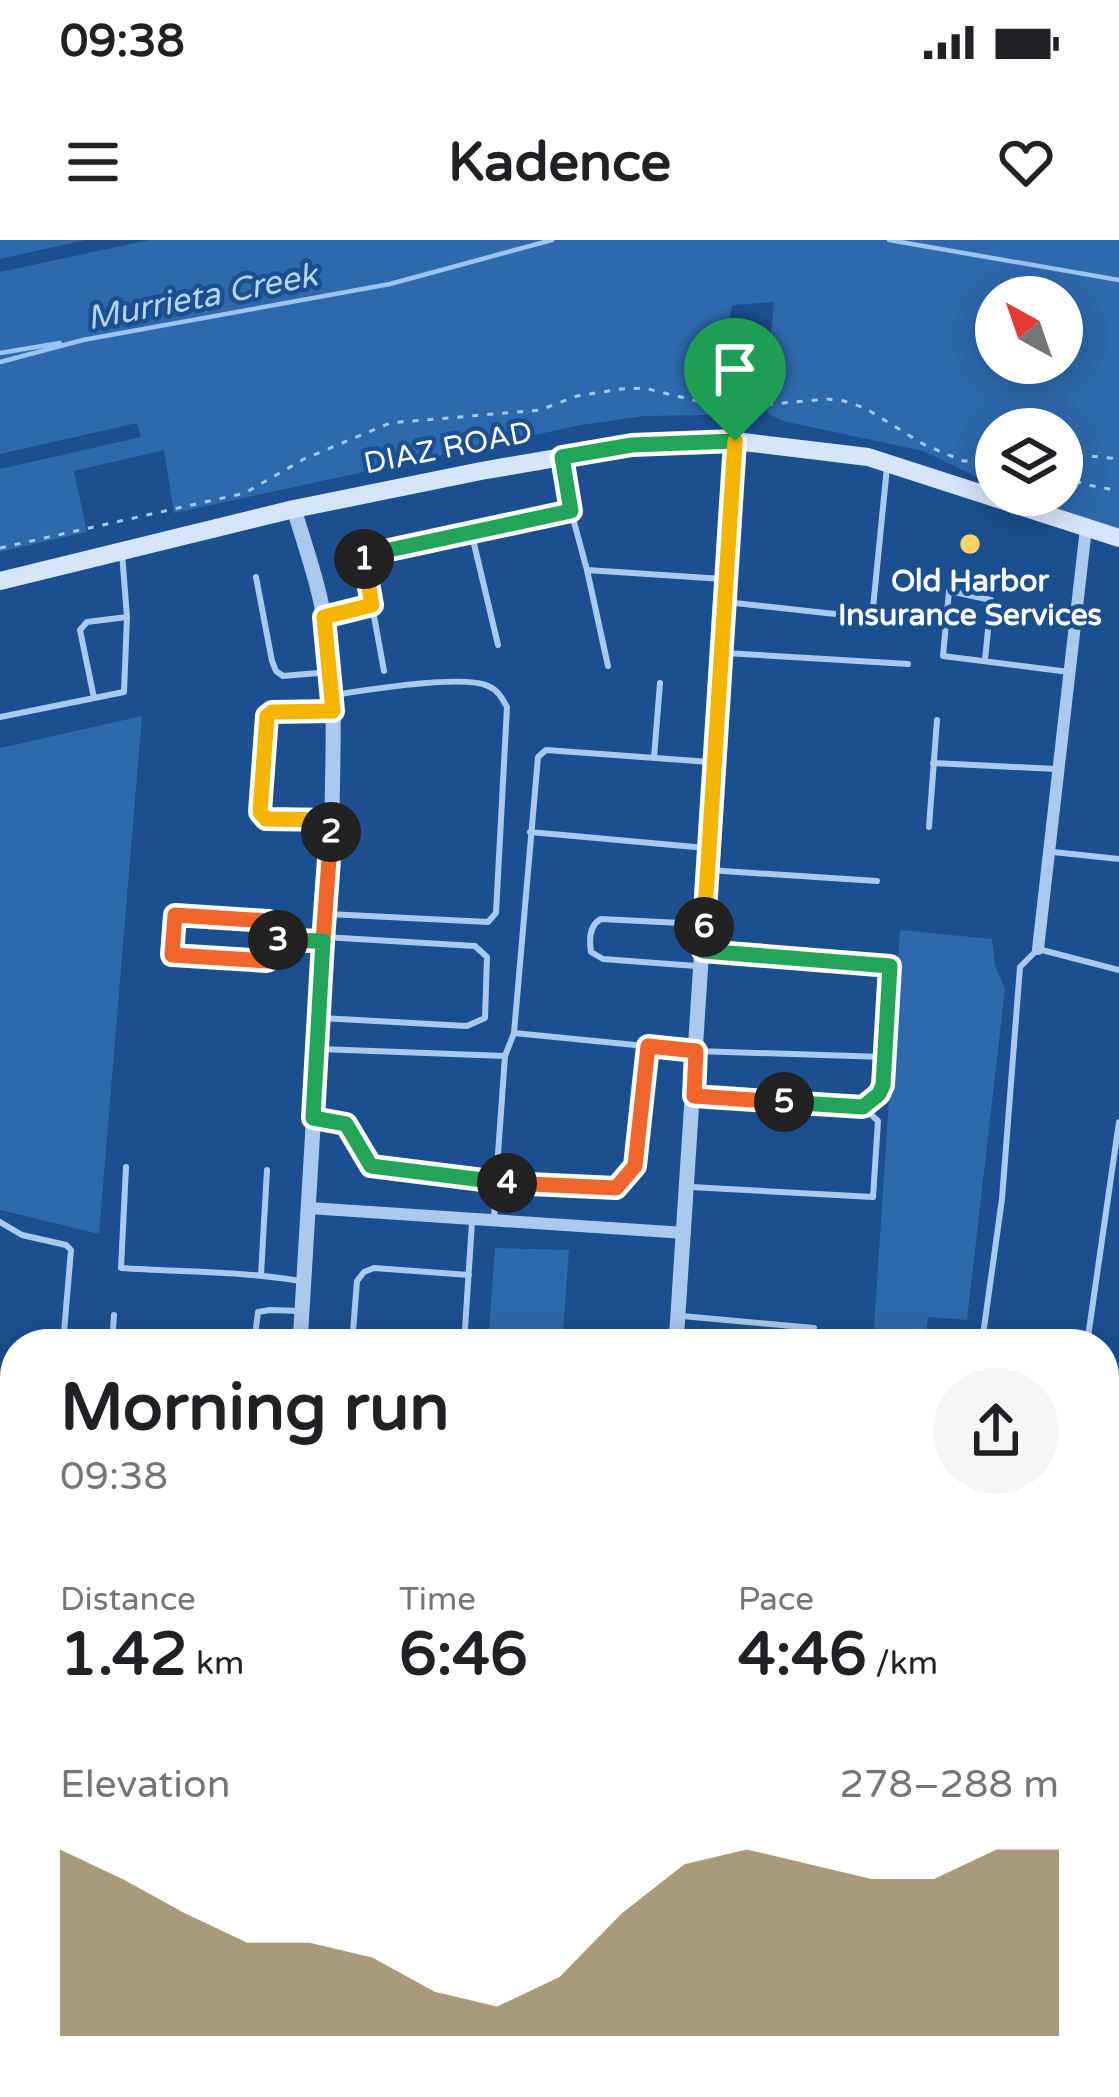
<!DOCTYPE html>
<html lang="en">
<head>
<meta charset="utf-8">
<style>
	:root { --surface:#fff; --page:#f6f6f6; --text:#202124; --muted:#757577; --accent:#847042 }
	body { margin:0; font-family:"Varela Round",sans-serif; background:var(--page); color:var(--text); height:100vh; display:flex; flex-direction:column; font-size:45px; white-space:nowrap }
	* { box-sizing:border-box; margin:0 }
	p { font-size:39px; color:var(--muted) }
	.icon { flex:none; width:66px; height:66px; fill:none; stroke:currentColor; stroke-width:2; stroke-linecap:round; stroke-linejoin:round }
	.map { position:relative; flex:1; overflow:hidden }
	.details { position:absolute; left:0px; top:1089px; width:1119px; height:768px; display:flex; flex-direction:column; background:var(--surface); border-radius:48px 48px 0 0; box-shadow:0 6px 30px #0003 }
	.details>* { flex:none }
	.needle { width:78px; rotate:320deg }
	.tools { position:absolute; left:975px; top:36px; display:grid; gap:24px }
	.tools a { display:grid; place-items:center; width:108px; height:108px; border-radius:50%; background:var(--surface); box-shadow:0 6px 30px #0003; font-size:60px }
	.pin { position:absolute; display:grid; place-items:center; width:102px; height:102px; color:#fff; margin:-123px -51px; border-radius:50% 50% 50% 0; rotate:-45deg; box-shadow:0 0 12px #0007 }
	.pin .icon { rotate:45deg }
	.km { position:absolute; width:60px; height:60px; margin:-30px; border-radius:50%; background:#222; color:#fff; font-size:33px; line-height:60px; text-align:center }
	.round { display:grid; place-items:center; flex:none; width:126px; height:126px; border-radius:63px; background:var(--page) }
	.headline { display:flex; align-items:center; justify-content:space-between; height:204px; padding:0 60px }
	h1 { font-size:66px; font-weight:800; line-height:90px }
	.metrics { display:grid; grid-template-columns:repeat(3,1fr); gap:18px; height:204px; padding:12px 60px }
	.metrics div { display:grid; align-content:center }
	.metrics b { font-size:60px; font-weight:800 }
	.metrics small { font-size:33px; font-weight:400 }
	.metrics p { font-size:33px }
	.chart { height:336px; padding:24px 60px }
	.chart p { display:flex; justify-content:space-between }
	.chart svg { width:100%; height:216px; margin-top:12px; fill:var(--accent); opacity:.7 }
	.status { display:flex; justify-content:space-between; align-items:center; height:84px; padding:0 60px; background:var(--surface); direction:ltr }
	.status svg { height:33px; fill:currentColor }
	header { display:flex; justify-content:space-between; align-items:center; height:156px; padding:0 60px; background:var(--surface); font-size:54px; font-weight:800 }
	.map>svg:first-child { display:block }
	.green { fill:#2e69ad; fill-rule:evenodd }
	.water { fill:#3c6290; stroke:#9cc4f0; stroke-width:3 }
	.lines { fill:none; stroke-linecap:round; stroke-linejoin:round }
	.stream { stroke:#9cc4f0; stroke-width:4.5 }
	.path { stroke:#a9c9ee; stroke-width:3; stroke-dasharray:6 9; stroke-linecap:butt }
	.service { stroke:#a9c9ee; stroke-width:6 }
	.minor { stroke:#a9c9ee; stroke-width:12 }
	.tertiary { stroke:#a9c9ee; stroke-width:15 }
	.secondary { stroke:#d6e6fa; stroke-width:18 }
	.split-1-casing { stroke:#fff; stroke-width:24 }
	.split-2-casing { stroke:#fff; stroke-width:24 }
	.split-3-casing { stroke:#fff; stroke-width:24 }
	.split-4-casing { stroke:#fff; stroke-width:24 }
	.split-5-casing { stroke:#fff; stroke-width:24 }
	.split-6-casing { stroke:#fff; stroke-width:24 }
	.split-7-casing { stroke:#fff; stroke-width:24 }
	.split-1 { stroke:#22a559; stroke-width:15 }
	.split-2 { stroke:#f5b400; stroke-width:15 }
	.split-3 { stroke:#f0652b; stroke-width:15 }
	.split-4 { stroke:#22a559; stroke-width:15 }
	.split-5 { stroke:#f0652b; stroke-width:15 }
	.split-6 { stroke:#22a559; stroke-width:15 }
	.split-7 { stroke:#f5b400; stroke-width:15 }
	.poi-dot { fill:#ffd166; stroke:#1b4f8f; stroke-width:4.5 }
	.labels { text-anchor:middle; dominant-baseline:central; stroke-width:9; stroke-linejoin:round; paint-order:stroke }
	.street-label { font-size:30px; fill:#fff; stroke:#1b4f8f }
	.poi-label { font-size:30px; font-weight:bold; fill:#fff; stroke:#1b4f8f }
	.water-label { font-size:33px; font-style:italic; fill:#b5d3f5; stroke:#1b4f8f }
</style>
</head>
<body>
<div class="status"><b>09:38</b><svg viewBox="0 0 49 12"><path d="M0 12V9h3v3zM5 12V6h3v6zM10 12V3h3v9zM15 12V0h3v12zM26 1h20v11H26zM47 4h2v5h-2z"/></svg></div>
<header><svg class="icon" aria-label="menu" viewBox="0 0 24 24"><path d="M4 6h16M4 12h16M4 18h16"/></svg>Kadence<svg class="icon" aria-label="heart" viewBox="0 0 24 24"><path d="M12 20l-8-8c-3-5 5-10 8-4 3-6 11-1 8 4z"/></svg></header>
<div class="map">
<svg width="1119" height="1857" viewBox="0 0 1119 1857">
	<rect width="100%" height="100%" fill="#1b4f8f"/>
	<path class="green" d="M0,0H85L0,19Z
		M149,0H1119V291L1015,255H1062V189H996V246L923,211L783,181L768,174L764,163L774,62L732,65L716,170L710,175L645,176L581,185L174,273L164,210L74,231L87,292L0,312V229L141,197L137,183L0,214V32ZM996,57H1062V123H996Z
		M142,476L99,994L0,970V508Z
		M900,690L992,699L995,725L1005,749L967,1080L928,1077L925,1104H873Z
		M495,1008L569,1010L562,1104H488Z
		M19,1842H231L228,1857H19Z"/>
	<path class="water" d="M1104,1205L1119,1207V1380L1104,1379Z"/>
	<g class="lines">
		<path class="stream" d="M889,0L1119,40
			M0,113L60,103
			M0,122L83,100L390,44L552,0"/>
		<path class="path" d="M1062,213L1119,219
			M1062,234L1083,244L1119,251
			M0,308L245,253L304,219L390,183L540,170L577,156L621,149L644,148L701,162L740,167L827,159L844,161L865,168L923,204L963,221H996"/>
		<path class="service" d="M563,221L571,271
			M471,291L498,405
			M587,330L608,426
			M256,337L272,421L276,431L283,436L330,432
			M726,362L872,378L887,227
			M372,365L384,431
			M324,377L372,365L363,320L366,315L571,271L587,330L723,339
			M725,413L908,424
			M985,420L991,360L949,351L943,416L1069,432
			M94,458L80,390L87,382L127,377
			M0,477L124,452L127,377L122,313
			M654,518L660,443
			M933,523L1056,529
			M328,580L266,579L260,572L267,476L272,472L332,471
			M929,587L937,480
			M530,592L706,608
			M1053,612L1119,619
			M708,630L877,641
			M328,674L488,682L496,673L507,467C502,458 498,450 488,446C464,434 365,450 334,455
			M268,700V681L175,675L172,715L267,721L268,700L319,701
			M696,726L603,719L591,712C589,699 589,685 601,679L701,684
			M321,778L467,786L485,778L487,717L475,706L324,697
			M514,793L538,517L546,510L710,522
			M505,816L514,793L696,811L884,817L890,726L704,711
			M697,856L863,867C884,856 883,838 884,817
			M313,879L346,884L371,926L496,942L505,816L320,809
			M126,927L121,1028C181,1032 242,1031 300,1041
			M691,947L873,957L878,881L863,867
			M494,979L496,942L616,948L635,926L648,806
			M0,982L22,995L66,1005L71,1010L63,1104
			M261,1035L267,930
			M682,1076L814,1088
			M112,1104L114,1075
			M254,1104L258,1072L270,1070L300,1071
			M352,1104L357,1041L364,1032L374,1028L469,1035
			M464,1104L472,982
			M1077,1104L983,1095L1002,959L1020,727L1038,709L1119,730
			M1087,1104L1119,882
			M0,1141H15
			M0,1177L15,1179
			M0,1333L15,1334
			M0,1593L12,1595L15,1598
			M1104,1652L1114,1653L1104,1829
			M0,1721L11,1705L15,1673
			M1104,1753L1119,1754
			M320,1842L457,1853V1857
			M457,1853L516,1857
			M305,1857L306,1842
			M969,1857L970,1842
			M1102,1857L1103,1842"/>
		<path class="minor" d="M1038,709L1086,288
			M309,968L685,993"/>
		<path class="tertiary" d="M294,269C306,309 320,348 326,389C336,449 333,510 332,570L300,1104
			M676,1104L735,201
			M247,1857L250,1842
			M625,1857L627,1842"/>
		<path class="secondary" d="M0,341L294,269L481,231L632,205L735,201L868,217L1119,298"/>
	</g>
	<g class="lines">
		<defs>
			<path id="split-1" d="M364,319L366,315L571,271L562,217L632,205L735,201"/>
			<path id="split-2" d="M331,592L332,580L266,579L260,572L267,476L272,472L333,471L324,377L372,365L364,319"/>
			<path id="split-3" d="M278,700H268L267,721L172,715L175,675L268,681V700L323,701L331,592"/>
			<path id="split-4" d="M278,700L323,701L313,878L346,884L371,926L507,943"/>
			<path id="split-5" d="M507,943L616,948L635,926L648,806L696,811L694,856L784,862"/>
			<path id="split-6" d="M704,687L703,711L890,726L883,845L879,854L863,867L784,862"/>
			<path id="split-7" d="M704,687L735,201"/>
		</defs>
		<use href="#split-1" class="split-1-casing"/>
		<use href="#split-2" class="split-2-casing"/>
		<use href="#split-3" class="split-3-casing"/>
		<use href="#split-4" class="split-4-casing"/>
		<use href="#split-5" class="split-5-casing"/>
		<use href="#split-6" class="split-6-casing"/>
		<use href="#split-7" class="split-7-casing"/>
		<use href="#split-1" class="split-1"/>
		<use href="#split-2" class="split-2"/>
		<use href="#split-3" class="split-3"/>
		<use href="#split-4" class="split-4"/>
		<use href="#split-5" class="split-5"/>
		<use href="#split-6" class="split-6"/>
		<use href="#split-7" class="split-7"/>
	</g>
	<circle class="poi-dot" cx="970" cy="304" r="12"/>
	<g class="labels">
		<g class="street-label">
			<text transform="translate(448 208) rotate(-11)">DIAZ ROAD</text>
		</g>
		<g class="poi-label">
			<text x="970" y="341">Old Harbor<tspan x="970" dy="34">Insurance Services</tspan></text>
		</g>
		<g class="water-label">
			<text transform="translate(202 57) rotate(-11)">Murrieta Creek</text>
		</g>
	</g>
</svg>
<div class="tools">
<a><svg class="needle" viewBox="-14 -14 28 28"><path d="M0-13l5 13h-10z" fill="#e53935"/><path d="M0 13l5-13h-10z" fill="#757577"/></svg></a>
<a><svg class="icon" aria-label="layers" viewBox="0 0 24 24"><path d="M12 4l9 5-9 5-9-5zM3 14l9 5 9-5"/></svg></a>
</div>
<div class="pin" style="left:735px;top:201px;background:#1e9e55"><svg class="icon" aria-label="arrive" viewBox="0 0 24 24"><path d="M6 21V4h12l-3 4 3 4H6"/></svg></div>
<b class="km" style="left:364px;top:319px">1</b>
<b class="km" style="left:331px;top:592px">2</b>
<b class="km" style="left:278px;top:700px">3</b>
<b class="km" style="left:507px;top:943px">4</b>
<b class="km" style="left:784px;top:862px">5</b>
<b class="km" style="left:704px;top:687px">6</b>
<section class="details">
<div class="headline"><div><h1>Morning run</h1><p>09:38</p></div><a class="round"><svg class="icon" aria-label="share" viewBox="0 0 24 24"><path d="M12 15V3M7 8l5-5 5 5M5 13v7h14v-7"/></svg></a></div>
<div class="metrics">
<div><p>Distance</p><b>1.42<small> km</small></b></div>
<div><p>Time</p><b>6:46</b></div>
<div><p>Pace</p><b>4:46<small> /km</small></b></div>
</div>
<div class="chart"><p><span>Elevation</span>278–288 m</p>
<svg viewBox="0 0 160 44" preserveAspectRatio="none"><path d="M0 44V6L10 12L20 19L30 25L40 25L50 28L60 35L70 38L80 32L90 19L100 9L110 6L120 9L130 12L140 12L150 6L160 6V44z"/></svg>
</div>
</section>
</div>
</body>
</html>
